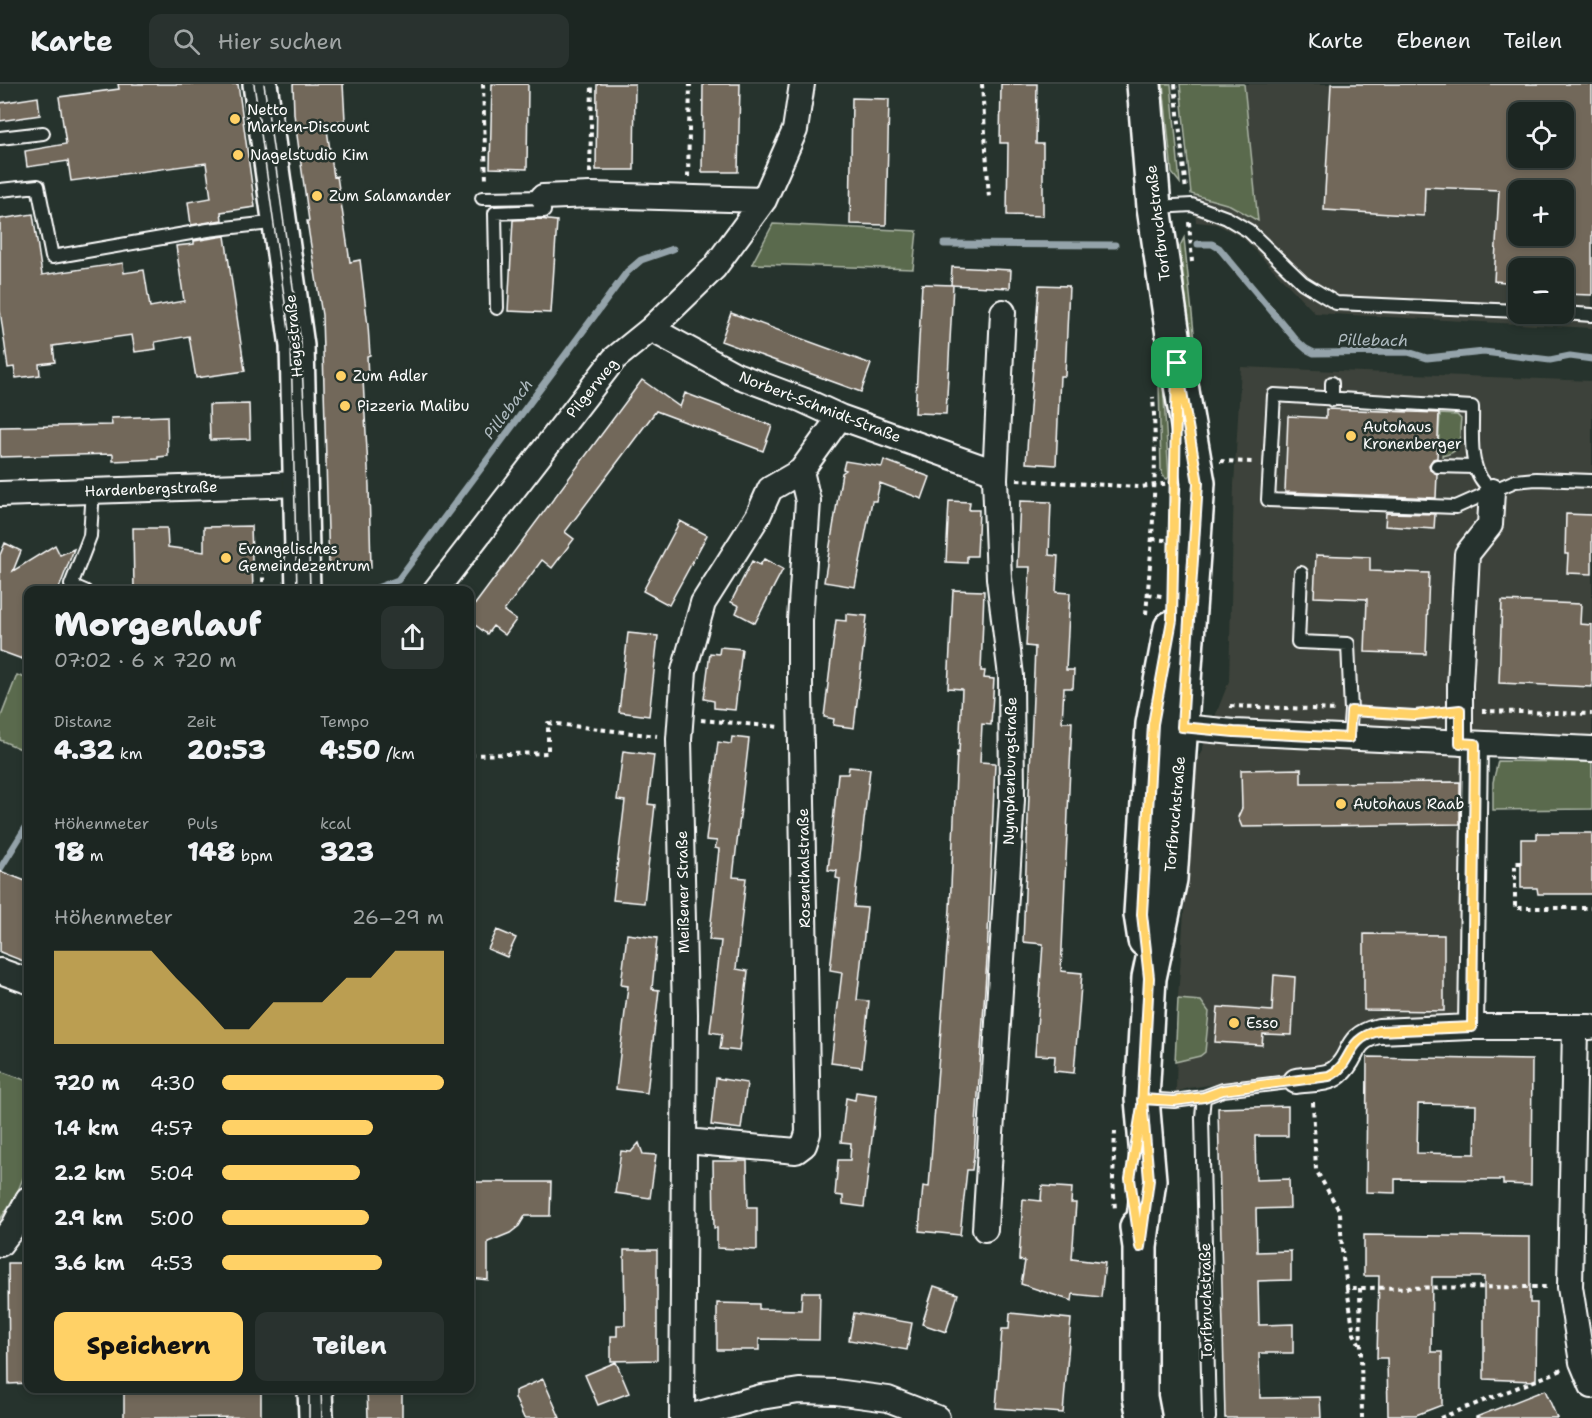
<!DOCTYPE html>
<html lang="de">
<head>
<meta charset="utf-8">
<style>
	:root { --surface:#1c2622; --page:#29322f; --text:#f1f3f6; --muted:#a0a5a5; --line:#3a4340; --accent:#ffd166 }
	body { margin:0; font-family:"Shantell Sans",sans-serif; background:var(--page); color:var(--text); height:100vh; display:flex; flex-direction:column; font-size:22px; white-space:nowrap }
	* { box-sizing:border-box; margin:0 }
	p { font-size:20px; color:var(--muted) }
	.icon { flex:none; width:33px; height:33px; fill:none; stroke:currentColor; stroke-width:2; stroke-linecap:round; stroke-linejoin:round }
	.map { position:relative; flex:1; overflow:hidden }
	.side { position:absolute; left:24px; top:502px; width:450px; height:807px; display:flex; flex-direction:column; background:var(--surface); border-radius:12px; box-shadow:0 3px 9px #0003,0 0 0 2px var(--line) }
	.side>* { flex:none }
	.fabs { position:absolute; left:1508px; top:18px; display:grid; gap:12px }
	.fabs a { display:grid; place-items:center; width:66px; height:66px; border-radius:12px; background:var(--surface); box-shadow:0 3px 9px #0003,0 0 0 2px var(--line); font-size:30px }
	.pin { position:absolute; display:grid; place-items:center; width:51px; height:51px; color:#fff; margin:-26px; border-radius:12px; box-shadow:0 3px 9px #0006 }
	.round { display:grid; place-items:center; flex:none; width:63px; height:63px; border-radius:12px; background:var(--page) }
	.headline { display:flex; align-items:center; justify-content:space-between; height:102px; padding:0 30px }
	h1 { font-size:33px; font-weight:800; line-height:45px }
	.figures { display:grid; grid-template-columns:repeat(3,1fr); gap:9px; height:102px; padding:6px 30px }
	.figures div { display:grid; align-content:center }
	.figures b { font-size:26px; font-weight:800 }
	.figures small { font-size:16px; font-weight:400 }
	.figures p { font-size:16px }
	.chart { height:168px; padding:12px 30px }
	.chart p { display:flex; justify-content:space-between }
	.chart svg { width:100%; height:108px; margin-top:6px; fill:var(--accent); opacity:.7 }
	.action { display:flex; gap:12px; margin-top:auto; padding:12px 30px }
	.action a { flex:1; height:69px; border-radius:12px; background:var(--accent); color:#111; font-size:24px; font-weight:800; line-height:69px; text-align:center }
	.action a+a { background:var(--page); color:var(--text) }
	ul { padding:0 30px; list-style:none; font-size:20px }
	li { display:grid; grid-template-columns:96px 72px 1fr; align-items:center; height:45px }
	li i { height:15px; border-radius:8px; background:var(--accent) }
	header { display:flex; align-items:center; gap:36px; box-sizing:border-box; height:84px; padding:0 30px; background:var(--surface); border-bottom:2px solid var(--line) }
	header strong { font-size:28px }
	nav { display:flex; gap:33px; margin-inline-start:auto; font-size:21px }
	.search { width:420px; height:54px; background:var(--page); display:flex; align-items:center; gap:15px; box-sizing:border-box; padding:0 21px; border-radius:12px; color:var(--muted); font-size:22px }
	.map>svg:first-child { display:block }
	.built { fill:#3d433a; fill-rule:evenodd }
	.green { fill:#5a6b4e; stroke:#acb5a6; stroke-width:1.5 }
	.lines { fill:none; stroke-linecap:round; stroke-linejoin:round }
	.stream { stroke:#94a3aa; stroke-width:7 }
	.building { fill:#72685a; stroke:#fff; stroke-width:1.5; fill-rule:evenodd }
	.lane-casing { stroke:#fff; stroke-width:16 }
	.street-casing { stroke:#fff; stroke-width:28 }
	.secondary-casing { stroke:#fff; stroke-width:38 }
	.path { stroke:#fff; stroke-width:4; stroke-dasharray:4.5 4.5; stroke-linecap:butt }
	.lane { stroke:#26332d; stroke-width:12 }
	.street { stroke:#26332d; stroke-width:24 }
	.secondary { stroke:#26332d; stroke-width:33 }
	.tram { stroke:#fff; stroke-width:1.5 }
	.route-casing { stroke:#fff; stroke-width:12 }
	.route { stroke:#ffd166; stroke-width:8 }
	.poi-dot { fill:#ffd166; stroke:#26332d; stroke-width:2 }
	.labels { text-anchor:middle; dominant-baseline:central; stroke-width:5; stroke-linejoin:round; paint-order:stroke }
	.poi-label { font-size:15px; fill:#fff; stroke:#26332d; text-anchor:start }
	.street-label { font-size:15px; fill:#fff; stroke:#26332d }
	.water-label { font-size:16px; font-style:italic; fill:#aebabf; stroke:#26332d }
</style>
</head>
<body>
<header>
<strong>Karte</strong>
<div class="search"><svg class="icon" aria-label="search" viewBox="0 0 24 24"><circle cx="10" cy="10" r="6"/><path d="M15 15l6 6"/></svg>Hier suchen</div>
<nav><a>Karte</a><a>Ebenen</a><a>Teilen</a></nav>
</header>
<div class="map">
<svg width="1592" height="1334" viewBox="0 0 1592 1334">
	<rect width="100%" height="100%" fill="#26332d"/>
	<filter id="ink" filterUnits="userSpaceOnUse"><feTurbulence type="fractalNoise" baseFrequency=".0167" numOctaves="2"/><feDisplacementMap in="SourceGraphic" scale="12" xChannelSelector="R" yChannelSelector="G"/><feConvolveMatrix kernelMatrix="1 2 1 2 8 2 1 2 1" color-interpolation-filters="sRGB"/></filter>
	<g filter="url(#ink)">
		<path class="built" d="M1181,0H1592V244L1315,229L1242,153L1216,140L1196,138ZM1518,28H1563V74H1518ZM1518,106H1563V152H1518ZM1518,184H1563V230H1518Z
			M1241,283L1592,297V653L1468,648L1465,938L1377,935L1359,940L1340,962L1332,983L1189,1004L1176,1008L1178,914L1194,686L1229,597L1234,401Z"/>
		<path class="green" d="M1163,0H1171L1180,99L1172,89Z
			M1180,0H1244L1258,137L1230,121L1191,110Z
			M773,140L917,147L913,185L752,180Z
			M1184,154L1209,390L1192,273L1180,162Z
			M1159,299H1163L1169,393L1167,395L1163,392L1161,386Z
			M1440,330L1457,331L1461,335C1458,354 1465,368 1442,372L1443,365H1438Z
			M17,591L28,595V668L0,656V635Z
			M1498,677L1592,678V725L1493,726V698Z
			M1178,915L1201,917L1209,928L1205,968L1200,972L1175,978Z
			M0,987L28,997V1082L17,1109L0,1136Z"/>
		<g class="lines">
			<path class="stream" d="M944,160L1115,161
				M1198,160H1212L1219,164L1296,256L1306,265L1314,269L1408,268L1427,274L1484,268L1550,276L1570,272L1592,275
				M369,507L398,496L627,188L641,176L673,165
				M0,785L28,740"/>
		</g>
		<path class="building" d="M118,0H238L255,123L221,128L222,136L191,141L188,118L211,114L206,79L71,97L68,77L27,83L25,67L66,60L59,13L119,5Z
			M293,0H343L345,36L326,39L334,93L337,92L350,178L360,176L368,242L370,271L367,272L368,296H363L369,402L371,484L329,485L322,231L307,137H309L294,30Z
			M492,0H528L527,85L490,84Z
			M597,0H635L634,86H596Z
			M703,0H740L738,88H702Z
			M1001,0H1037L1036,60H1043V132L1007,131L1008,59H1000Z
			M1331,0H1592V211L1563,210V184H1518V199L1494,197L1499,106L1425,103L1424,132L1324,126ZM1518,28H1563V74H1518ZM1518,106H1563V152H1518Z
			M38,13L40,31L0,37V19Z
			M852,14L889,15L886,141L850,140Z
			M33,130L42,191L123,179L124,189L144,186L150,223L184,217L176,162L194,160V157L225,152L245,287L196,294L189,252L155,258L156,265L135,268L132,251L53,262L55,278L39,280L40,291L16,294L14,283L8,284L0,226V135Z
			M539,135L557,137L551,229L508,227L513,136Z
			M952,183L1011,186L1010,204L951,201Z
			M922,200L953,201L946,330L915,329Z
			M1039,201L1069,202L1065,292H1060L1056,381L1026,379Z
			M731,229L871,280L861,308L721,257Z
			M642,296L680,323L685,309L772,342L763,367L656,327L565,448L574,455L552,484L542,476L504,527L516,536L505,551L493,542L487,550L470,537V527Z
			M249,320L250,355L210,356L209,321Z
			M1326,325L1439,329L1437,374L1433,375L1429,381L1430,386L1437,390L1436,414L1285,408L1288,332L1326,334Z
			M167,332L168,372L158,373V375L113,377V370L0,373V343L112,341L111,334Z
			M884,376L930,393L922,415L880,399L876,417H872L855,503L824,498L842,389L846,386L843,385L845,377L882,383Z
			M949,417L970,418L969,426H979L977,472H967V479L946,478Z
			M1020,417L1051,418L1049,471L1058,472L1056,508L1070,509L1066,586H1074L1073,604H1064L1062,638H1072L1061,887L1082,889L1074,989L1054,987L1055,972L1035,971L1043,860L1023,858L1035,563L1026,562L1030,483H1017Z
			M1386,429L1435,430L1434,445L1385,442Z
			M1566,430L1592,431V490L1567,489L1568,470H1565Z
			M680,437L707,451L669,521L643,507Z
			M251,442L253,507H134L133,444H167L168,463L204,468V443Z
			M5,459L21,467L13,487L55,461L60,471L74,465L58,507H28V560L22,575L0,567V471Z
			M1316,471L1370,473V487L1429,489L1426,570L1365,568L1367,515L1314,513Z
			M764,475L783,485L755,539L736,529L739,522L731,518L752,477L760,481Z
			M953,506L984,507L981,587H985L984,594L994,595L991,641L982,640L980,678L995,679L987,875L974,1071L972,1086H967L960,1151L919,1147L923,1102L929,1103L950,825L957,668L959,669L962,605L948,604Z
			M1502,517L1581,520L1580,540L1592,541V603L1499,599Z
			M846,530L867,532L854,644L833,641L834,635L824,633L836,536L846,537Z
			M628,549L658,552L649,632L619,628Z
			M720,563L742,565L735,626L714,624V617L704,615L710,569L719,570Z
			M732,653L749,655L733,793L746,794L736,885L748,887L739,967L720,965L722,950L710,948L721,857L709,856L719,765L715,764L717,757L706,756L718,658L731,660Z
			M623,667L654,671L648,720L655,721L644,819L613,816L625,717L617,716Z
			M849,683L870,685L854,823L867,824L857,916L869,917L862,983L831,979L842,888L830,886L840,795L836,794L837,787L828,786L838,690H848Z
			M1301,685V699L1460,698V740L1242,743L1238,733L1242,724L1241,686Z
			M1537,749H1592V810H1538L1537,804H1521V755H1537Z
			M0,787L28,798V879L0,868Z
			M497,846L516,854L507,873L488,865Z
			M627,850L657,854L652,905L659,906L647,1009L616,1005L628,902L621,901Z
			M1364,850L1444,851V927L1364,926Z
			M1274,891L1295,893L1292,951L1263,950L1262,961L1215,958L1218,923L1272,927Z
			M1367,973L1532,976L1531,1101L1503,1100V1096L1395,1095V1109L1366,1108ZM1418,1020L1476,1021L1475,1070L1417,1069Z
			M716,994L747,999L741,1045L711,1041Z
			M856,1008L877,1011L864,1123L843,1120V1112L835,1111L838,1076H850L851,1059L841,1058L846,1014L855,1016Z
			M1288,1022V1052H1255L1256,1096L1289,1095L1290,1124L1256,1125L1257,1168L1291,1167V1196L1258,1197L1259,1241L1293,1240V1269H1259L1260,1314L1320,1313L1321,1334H1225L1218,1024Z
			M639,1059L643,1070L656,1071L650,1114L615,1109L621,1067L631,1068Z
			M713,1077H747L748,1123H757V1166L717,1164V1144H714Z
			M470,1098H551L550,1132H525L519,1142L510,1149L488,1158V1196L470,1194Z
			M1042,1102L1072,1104L1071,1119H1076L1072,1175L1105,1179L1101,1213L1073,1210L1072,1217L1021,1200L1025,1177L1019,1176L1023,1115L1041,1117Z
			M1364,1151L1530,1153V1219H1537L1536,1297L1484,1295V1193H1432L1431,1268H1442V1321L1416,1331H1388L1387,1274H1377L1379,1192H1364Z
			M624,1166H657V1276L611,1277V1252H617V1241H625Z
			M8,1179H28V1299L9,1300Z
			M934,1202L958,1210L946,1248L922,1240Z
			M802,1208H820L819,1256L759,1255V1266H717V1219L759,1220V1225L801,1226Z
			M854,1229L912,1239L907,1266L849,1256Z
			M1010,1229L1071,1235L1063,1329L996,1324L1002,1245H1009Z
			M616,1278L629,1309L598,1321L585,1291Z
			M543,1295L560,1334H524L515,1314V1307Z
			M124,1305H261V1333L124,1334Z
			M367,1305H402V1334H368Z
			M1545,1306L1557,1334H1476V1333Z"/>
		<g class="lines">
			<defs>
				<path id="lane" d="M0,54L43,49
					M0,106L38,102L52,173L208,146L279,138
					M482,114L543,113L544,127L495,129L497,224
					M1156,123L1192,121L1227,134L1249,147L1303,199L1336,219L1518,227
					M1563,229L1592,231
					M1274,311L1472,323C1473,353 1466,386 1492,407L1456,423L1268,416Z
					M1332,316V299
					M1437,382L1473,383
					M1492,407L1515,397L1536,395L1592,397
					M1301,489L1298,558L1348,560L1351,627L1349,654
					M85,507L71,501L90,452L93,406
					M1143,1015L1174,1017L1204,1013
					M1209,1334L1202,1033L1204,1013L1223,1006L1296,997"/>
				<path id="street" d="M543,113L590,111L764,116
					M651,245L736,291L803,316L840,333L995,388
					M0,410L302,400
					M435,507L614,275L651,245L714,184L764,116L795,46L802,0
					M1182,643L1234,648L1592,665
					M1460,659V601L1467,470L1490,441L1492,407
					M0,887L28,897
					M1471,943L1475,660
					M1575,943L1570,1203L1582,1278L1592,1302
					M1296,997C1308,995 1328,996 1337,988C1357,972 1346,955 1379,947L1471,943H1590
					M686,1057L796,1067L804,1061L808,1049L800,606V536L808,417L801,387
					M985,1145L1012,716L1011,592L999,494L995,395L1003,228
					M0,1160L14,1142L28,1115
					M682,1334L685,930L679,655L684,587L703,519L758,432L770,405L801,387L840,333
					M685,1334L761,1313L799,1307L836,1308L888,1315L937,1334"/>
				<path id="secondary" d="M260,0L297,262L303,507
					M1145,856L1141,830L1153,640L1171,544
					M1137,1143L1140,1163V1313L1144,1334
					M1140,1163L1149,1096L1142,1015L1149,894L1170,795L1198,399L1177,278L1154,123L1144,0
					M315,1305L316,1334"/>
			</defs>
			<use href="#lane" class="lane-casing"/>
			<use href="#street" class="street-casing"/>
			<use href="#secondary" class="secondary-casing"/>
			<path class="path" d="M483,0L486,97
				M982,0L989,114
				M1175,0L1186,107
				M590,89L592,0
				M688,93L690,0
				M1189,138L1192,178
				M1220,377L1254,378
				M1017,396L1140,403L1171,399
				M1152,455L1166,456
				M263,507V481H276
				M1148,510L1162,512
				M1146,530C1152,458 1158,386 1153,313
				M1230,622L1337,626
				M1482,627L1592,630
				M1365,628L1415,631L1438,629
				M701,636L780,643
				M470,671L548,669V639L657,652
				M1521,779H1515V824H1592
				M1313,1018L1316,1086L1340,1128L1342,1166L1347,1204L1548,1203
				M1115,1047L1113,1095L1115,1126
				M1347,1204L1354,1250L1359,1259
				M1360,1204L1362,1334
				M1440,1334L1562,1286"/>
			<use href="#lane" class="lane"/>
			<use href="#street" class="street"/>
			<use href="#secondary" class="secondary"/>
			<path class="tram" d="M254,0L291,261L297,507
				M264,0L301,259L307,385L310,507
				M309,1305V1334
				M321,1305L322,1334"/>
		</g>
	</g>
	<g class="lines" filter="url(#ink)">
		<defs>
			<path id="route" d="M1177,279L1172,536L1153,640L1142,830L1149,894L1142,1022L1130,1095L1140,1163L1149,1096L1142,1015L1174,1017L1204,1013L1223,1006L1329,992C1354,980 1344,955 1379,947L1472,943L1475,660L1460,659V626L1415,631L1351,627L1349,654L1234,648L1182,643L1198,399L1177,279"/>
		</defs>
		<use href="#route" class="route-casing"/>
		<use href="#route" class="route"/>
	</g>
	<g class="poi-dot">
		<circle cx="235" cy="35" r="6"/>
		<circle cx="238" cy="71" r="6"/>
		<circle cx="317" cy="112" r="6"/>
		<circle cx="341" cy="292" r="6"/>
		<circle cx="345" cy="322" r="6"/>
		<circle cx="1351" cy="352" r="6"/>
		<circle cx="226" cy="474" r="6"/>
		<circle cx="1341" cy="720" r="6"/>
		<circle cx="1234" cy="939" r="6"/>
	</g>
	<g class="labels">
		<g class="poi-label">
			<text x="247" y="26">Netto<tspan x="247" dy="17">Marken-Discount</tspan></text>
			<text x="250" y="71">Nagelstudio Kim</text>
			<text x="329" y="112">Zum Salamander</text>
			<text x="353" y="292">Zum Adler</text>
			<text x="357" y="322">Pizzeria Malibu</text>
			<text x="1363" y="343">Autohaus<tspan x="1363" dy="17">Kronenberger</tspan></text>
			<text x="238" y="465">Evangelisches<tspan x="238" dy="17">Gemeindezentrum</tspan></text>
			<text x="1353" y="720">Autohaus Raab</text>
			<text x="1246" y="939">Esso</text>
		</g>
		<g class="street-label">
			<text transform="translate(1158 139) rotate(-97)">Torfbruchstraße</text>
			<text transform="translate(294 252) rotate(-95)">Heyestraße</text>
			<text transform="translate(592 304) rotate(-51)">Pilgerweg</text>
			<text transform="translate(820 323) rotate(21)">Norbert-Schmidt-Straße</text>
			<text transform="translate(151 405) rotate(-2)">Hardenbergstraße</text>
			<text transform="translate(1010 687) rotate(-89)">Nymphenburgstraße</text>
			<text transform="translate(1175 730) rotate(-85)">Torfbruchstraße</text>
			<text transform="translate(804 784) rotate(-91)">Rosenthalstraße</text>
			<text transform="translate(683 808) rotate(-91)">Meißener Straße</text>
			<text transform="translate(1206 1217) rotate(-91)">Torfbruchstraße</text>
		</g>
		<g class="water-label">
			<text transform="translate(1373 256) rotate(1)">Pillebach</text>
			<text transform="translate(508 325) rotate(-53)">Pillebach</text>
		</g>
	</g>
</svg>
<div class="fabs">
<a><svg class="icon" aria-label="locate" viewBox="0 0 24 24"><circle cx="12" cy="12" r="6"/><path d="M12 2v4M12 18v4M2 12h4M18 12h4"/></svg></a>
<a>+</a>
<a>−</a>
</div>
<div class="pin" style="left:1177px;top:279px;background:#1e9e55"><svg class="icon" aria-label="arrive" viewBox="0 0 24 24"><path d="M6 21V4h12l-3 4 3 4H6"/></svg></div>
<section class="side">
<div class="headline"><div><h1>Morgenlauf</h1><p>07:02 · 6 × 720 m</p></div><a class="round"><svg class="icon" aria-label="share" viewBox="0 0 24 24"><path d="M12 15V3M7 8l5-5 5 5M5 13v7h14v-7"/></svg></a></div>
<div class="figures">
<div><p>Distanz</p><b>4.32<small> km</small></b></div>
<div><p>Zeit</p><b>20:53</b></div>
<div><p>Tempo</p><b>4:50<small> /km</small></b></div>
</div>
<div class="figures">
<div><p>Höhenmeter</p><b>18<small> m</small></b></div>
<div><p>Puls</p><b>148<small> bpm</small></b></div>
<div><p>kcal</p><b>323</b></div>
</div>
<div class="chart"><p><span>Höhenmeter</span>26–29 m</p>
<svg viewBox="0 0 160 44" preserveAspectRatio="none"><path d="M0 44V6L10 6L20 6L30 6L40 6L50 17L60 27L70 38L80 38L90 27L100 27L110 27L120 17L130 17L140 6L150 6L160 6V44z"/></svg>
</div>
<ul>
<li><b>720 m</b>4:30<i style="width:100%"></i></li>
<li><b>1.4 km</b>4:57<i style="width:68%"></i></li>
<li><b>2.2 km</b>5:04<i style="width:62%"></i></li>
<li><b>2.9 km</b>5:00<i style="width:66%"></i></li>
<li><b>3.6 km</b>4:53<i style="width:72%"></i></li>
</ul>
<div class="action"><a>Speichern</a><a>Teilen</a></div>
</section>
</div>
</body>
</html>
